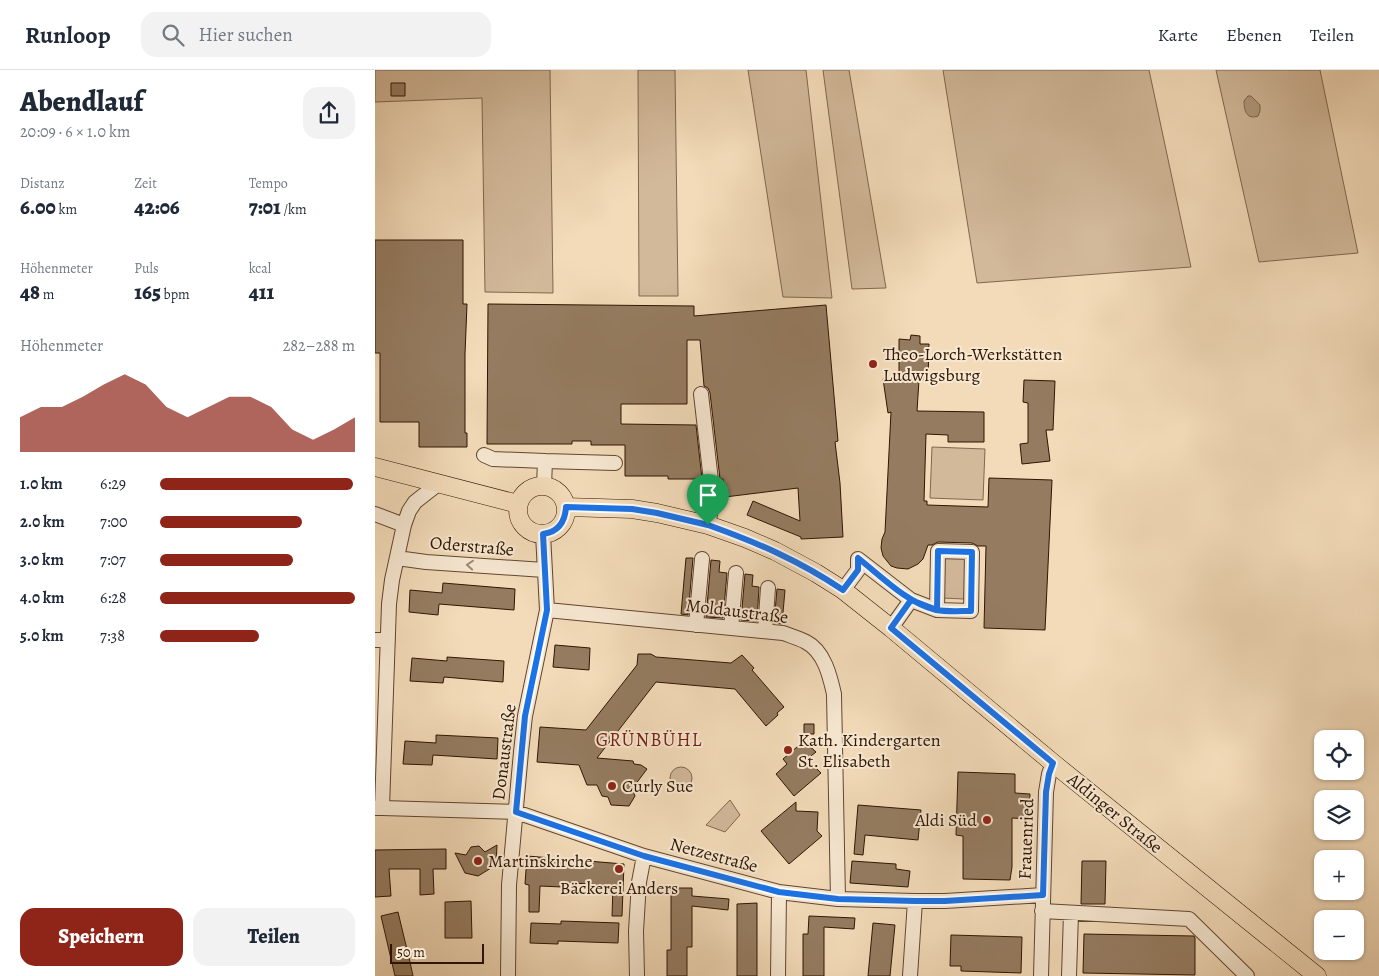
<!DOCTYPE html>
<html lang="de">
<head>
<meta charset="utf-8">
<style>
	:root { --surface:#fff; --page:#f2f2f3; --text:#1f2937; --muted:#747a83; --line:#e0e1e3; --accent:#8f2418 }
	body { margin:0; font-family:Alegreya,serif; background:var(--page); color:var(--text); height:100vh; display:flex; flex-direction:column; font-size:19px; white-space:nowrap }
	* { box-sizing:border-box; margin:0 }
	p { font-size:16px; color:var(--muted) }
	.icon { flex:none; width:28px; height:28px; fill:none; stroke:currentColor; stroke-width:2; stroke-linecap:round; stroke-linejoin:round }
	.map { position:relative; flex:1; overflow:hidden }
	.details { display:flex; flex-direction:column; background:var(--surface); width:375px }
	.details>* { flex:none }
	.tools { position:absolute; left:939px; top:660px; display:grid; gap:10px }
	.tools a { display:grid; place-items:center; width:50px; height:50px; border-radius:10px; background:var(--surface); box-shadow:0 1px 4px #0004; font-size:25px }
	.scale { position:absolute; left:15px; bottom:12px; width:94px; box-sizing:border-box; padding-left:5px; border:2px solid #301502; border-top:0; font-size:14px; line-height:18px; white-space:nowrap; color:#301502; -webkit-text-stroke:4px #f7e8d2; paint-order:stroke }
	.pin { position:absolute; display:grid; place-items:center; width:42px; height:42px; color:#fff; margin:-51px -21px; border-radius:50% 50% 50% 0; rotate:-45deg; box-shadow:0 0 5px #0007 }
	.pin .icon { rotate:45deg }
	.round { display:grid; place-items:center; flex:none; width:52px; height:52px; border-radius:15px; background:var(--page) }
	.head { display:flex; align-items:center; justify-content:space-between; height:85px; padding:0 20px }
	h1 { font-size:28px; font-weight:800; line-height:38px }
	.stats { display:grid; grid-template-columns:repeat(3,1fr); gap:8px; height:85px; padding:5px 20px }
	.stats div { display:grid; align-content:center }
	.stats b { font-size:21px; font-weight:800 }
	.stats small { font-size:14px; font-weight:400 }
	.stats p { font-size:14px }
	.chart { height:140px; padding:10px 20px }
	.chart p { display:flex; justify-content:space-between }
	.chart svg { width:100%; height:90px; margin-top:5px; fill:var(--accent); opacity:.7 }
	.button { display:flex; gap:10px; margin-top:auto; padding:10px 20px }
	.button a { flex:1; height:58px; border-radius:15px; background:var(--accent); color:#fff; font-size:20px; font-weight:800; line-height:58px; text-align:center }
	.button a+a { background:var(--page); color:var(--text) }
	ul { padding:0 20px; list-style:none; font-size:16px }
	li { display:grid; grid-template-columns:80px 60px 1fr; align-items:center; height:38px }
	li i { height:12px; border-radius:6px; background:var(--accent) }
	header { display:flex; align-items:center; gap:30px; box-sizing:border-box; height:70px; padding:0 25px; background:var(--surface); border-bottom:1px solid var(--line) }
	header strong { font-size:24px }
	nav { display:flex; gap:28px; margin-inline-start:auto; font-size:18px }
	.search { width:350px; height:45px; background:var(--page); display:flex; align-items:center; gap:12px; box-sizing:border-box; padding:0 18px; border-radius:15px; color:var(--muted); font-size:19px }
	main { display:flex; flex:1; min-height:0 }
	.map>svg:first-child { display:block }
	.green { fill:#d2b99a; stroke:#81674e }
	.water { fill:#b1987b; stroke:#7d644b }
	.building { fill:#957c61; stroke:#301502 }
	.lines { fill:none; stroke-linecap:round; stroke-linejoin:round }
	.minor-casing { stroke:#614630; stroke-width:16 }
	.major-casing { stroke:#301502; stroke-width:19 }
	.minor { stroke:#f7e8d2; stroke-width:14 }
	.major { stroke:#f3dbb9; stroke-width:18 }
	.oneway { stroke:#9d8974 }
	.route-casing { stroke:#fff; stroke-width:10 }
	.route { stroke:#1a73e8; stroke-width:6 }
	.poi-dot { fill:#8f2418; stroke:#f7e8d2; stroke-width:2 }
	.labels { text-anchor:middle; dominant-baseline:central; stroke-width:4; stroke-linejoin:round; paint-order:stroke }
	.poi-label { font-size:18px; fill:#301502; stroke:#f7e8d2; text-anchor:start }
	.street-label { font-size:18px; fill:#301502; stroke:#f7e8d2 }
	.neighbourhood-label { font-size:19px; letter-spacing:1px; fill:#7a1f14; stroke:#f7e8d2 }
</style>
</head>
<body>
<header>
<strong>Runloop</strong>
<div class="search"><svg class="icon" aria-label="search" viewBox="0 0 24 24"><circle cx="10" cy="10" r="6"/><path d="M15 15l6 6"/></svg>Hier suchen</div>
<nav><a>Karte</a><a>Ebenen</a><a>Teilen</a></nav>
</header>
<main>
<section class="details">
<div class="head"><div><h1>Abendlauf</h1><p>20:09 · 6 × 1.0 km</p></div><a class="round"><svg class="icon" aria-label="share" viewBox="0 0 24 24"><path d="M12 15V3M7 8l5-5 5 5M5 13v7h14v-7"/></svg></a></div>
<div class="stats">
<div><p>Distanz</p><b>6.00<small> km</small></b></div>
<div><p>Zeit</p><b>42:06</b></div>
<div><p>Tempo</p><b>7:01<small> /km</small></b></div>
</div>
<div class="stats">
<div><p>Höhenmeter</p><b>48<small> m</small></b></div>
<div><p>Puls</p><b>165<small> bpm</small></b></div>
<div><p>kcal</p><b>411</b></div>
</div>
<div class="chart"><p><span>Höhenmeter</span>282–288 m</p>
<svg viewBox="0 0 160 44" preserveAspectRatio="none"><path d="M0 44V27L10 22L20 22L30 17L40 11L50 6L60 11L70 22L80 27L90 22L100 17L110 17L120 22L130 33L140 38L150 33L160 27V44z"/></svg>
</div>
<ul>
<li><b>1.0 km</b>6:29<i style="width:99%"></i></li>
<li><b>2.0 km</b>7:00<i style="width:73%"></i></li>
<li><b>3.0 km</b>7:07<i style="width:68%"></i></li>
<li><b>4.0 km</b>6:28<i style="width:100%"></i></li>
<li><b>5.0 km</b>7:38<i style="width:51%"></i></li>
</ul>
<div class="button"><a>Speichern</a><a>Teilen</a></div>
</section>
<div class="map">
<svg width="1004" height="906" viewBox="0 0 1004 906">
	<rect width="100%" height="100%" fill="#f3dbb9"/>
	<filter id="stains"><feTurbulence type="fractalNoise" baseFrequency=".004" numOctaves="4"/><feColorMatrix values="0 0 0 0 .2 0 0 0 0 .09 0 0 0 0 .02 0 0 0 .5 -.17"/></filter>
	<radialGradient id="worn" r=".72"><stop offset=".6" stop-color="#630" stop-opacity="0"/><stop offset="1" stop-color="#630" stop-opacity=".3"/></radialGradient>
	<path class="green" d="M0,0H175L178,223L110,222L107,28L0,32Z
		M263,0H300L303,226H264Z
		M373,0H431L457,228L408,227Z
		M448,0H474L511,218L477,219Z
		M568,0H774L816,197L602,213Z
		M841,0H945L983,183L884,192Z
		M557,377L610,379L608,430L555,428Z
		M568,487L591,488L589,529L567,528Z
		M295 708a11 11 0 1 1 22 0a11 11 0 1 1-22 0Z
		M355,730L365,745L350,762L331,755Z"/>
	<path class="water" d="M873,26H876L885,35V41L883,46C872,50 869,41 869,31Z"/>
	<path class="building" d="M16,13H30V26H16Z
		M0,170H88V234H92L90,284V363H92V377H44V352H5V283H0Z
		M113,234L319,236V246L451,235L463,371L460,372L465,413L468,467L426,469V467L372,445L378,431L425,451L423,418L350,427L348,409H345L335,323L333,318L329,316L325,270H312V334H246V354L321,355L327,409H293V406H250V375H216V371H197V374H112Z
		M536,265L545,266V274H554L553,310H544L542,341L609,342V372H573V365L551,364L549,431H552V435L613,437L614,408L677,410L670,560L609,558L611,476H603L597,473L563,472L557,475H553L548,489L543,494L533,499L522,498L516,496L508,486L506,478L507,469L510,462L516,342L513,343L508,309H524V269L535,270Z
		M649,310L680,311L678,360H671L675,391L647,394L645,374L653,373V333L648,332Z
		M311,488H318L313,545L306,544Z
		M336,490L345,491L344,502L352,503L348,548L331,547Z
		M370,504L378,505L377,516L384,517L382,551L366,550Z
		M68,513L140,519L139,540L64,534L63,545L34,542L35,520L67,523Z
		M402,519L410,520L407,554L399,553Z
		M180,575L215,578L214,600L178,597Z
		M263,584H276L281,587L356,593L367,585L379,598L377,600L409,637L402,643L403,645L391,656L360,619L281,612L222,688L258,691L259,694L266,695L272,699L257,719L260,726L254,736L236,735L233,727L227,726L222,715H212L204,695L162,692L165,657L211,660L262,595Z
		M72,587L129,591L128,612L69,607L68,613L35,611L37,588L72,591Z
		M429,654H439V664H429Z
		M61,665L123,668L122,689L58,685L57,695L28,694L30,671L61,673Z
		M429,671L441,682L432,689L446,703L419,726L401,704L412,694L408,689Z
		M583,702L640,704V723L655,724L654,749L637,748V797L635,810L588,809V766L581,765Z
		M421,732V741L443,742L442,761L447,766L414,794L386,761Z
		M483,735L546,740L543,770L490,765L488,785L479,784Z
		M122,775L121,795L103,806L90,803L80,783L91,785L96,777L104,776L110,782Z
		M71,779V799H58L59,824L45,825V799H14L16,826L0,827V780Z
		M152,786L249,794L247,846H237L238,816L187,812V817L165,816L164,842H154V815L150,814Z
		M477,791L521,794V799L535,801L533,817L475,813Z
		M707,791H731L730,834H706Z
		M296,818H317V826L354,829L353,840L317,836V877H312V906H292V880H296Z
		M96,831L97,868H70V832Z
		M382,833V906H362V834Z
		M23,842L35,892L38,906H20L6,846Z
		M434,846L480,848L479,859L449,857V906H428V864H433Z
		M186,851L244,853L243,873L183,871V874L155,873L156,853L186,854Z
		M498,853L520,855L515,906H493Z
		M709,864L819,866L820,868V905L708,903Z
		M576,865L647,867L646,903L586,901V896H575Z"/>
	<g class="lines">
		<defs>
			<path id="minor" d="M326,324L338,428L333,455
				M109,385L118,389L170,391
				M169,416L170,391L240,393
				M0,444L29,455
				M22,488L51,492L169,500
				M468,520L483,500V489L536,530L516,558
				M536,530L562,540L596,541L597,482L563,481L562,540
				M172,540L408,563C416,566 424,568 431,572C449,581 455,606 459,624L463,829
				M321,555L327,489
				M356,558L361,503
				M390,561L393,518
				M0,570H13
				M0,738H7L14,534L17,510L29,455L34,441L40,432L63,414
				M7,738L141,742L269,786L404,822L463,829L540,831H570L668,825
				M667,841L814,849L872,906
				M133,906L134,815L146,682L150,646L172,540L168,464
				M262,906L261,861L264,812L269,786
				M403,906L404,822
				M535,906L540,831
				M666,906L671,722L674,704L678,693
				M694,906L696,843"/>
			<path id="major" d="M0,397L143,434
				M143 440a24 24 0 1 1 48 0a24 24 0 1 1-48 0Z
				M191,437L257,439L282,443L333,455L370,468L400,481L441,503L468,520L516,558L678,693L942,906"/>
		</defs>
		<use href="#minor" class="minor-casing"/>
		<use href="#major" class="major-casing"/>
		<use href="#minor" class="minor"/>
		<use href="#major" class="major"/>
	</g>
	<defs><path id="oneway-chevron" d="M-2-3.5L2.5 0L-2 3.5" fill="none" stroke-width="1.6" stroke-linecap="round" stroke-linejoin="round" transform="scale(1.25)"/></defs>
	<use class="oneway" href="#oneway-chevron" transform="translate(95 495) rotate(-175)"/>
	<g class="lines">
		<defs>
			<path id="route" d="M333,455L282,443L257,439L191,437C190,453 183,462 168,464L172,540L150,646L141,742L269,786L404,822L463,829L540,831H570L668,825L671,722L674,704L678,693L516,558L536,530L562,540L563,481L597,482L596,541C585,541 572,542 561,540C532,533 507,507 483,488V500L468,520C423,490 383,473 333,455"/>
		</defs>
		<use href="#route" class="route-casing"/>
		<use href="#route" class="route"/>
	</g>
	<g class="poi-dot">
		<circle cx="498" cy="294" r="5"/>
		<circle cx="413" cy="680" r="5"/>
		<circle cx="237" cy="716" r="5"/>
		<circle cx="612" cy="750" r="5"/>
		<circle cx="103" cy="791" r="5"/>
		<circle cx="244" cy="799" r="5"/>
	</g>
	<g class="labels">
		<g class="poi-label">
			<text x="508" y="284">Theo-Lorch-Werkstätten<tspan x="508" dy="21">Ludwigsburg</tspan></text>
			<text x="423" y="670">Kath. Kindergarten<tspan x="423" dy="21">St. Elisabeth</tspan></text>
			<text x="247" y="716">Curly Sue</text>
			<text x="602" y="750" text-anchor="end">Aldi Süd</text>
			<text x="113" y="791">Martinskirche</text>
			<text x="244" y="818" text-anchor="middle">Bäckerei Anders</text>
		</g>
		<g class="street-label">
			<text transform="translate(97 476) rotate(5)">Oderstraße</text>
			<text transform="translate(362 541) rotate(7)">Moldaustraße</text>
			<text transform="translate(129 682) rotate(-83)">Donaustraße</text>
			<text transform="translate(740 743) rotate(39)">Aldinger Straße</text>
			<text transform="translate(651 769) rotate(-88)">Frauenried</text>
			<text transform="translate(339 785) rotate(15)">Netzestraße</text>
		</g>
		<g class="neighbourhood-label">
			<text x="274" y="670">GRÜNBÜHL</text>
		</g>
	</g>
	<rect width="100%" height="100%" filter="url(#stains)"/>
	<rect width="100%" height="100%" fill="url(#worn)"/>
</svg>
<div class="tools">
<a><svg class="icon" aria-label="locate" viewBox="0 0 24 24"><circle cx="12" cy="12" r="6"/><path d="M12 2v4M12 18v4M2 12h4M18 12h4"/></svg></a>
<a><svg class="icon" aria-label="layers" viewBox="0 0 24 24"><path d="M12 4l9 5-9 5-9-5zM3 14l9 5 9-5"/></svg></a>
<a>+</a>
<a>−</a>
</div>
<div class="scale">50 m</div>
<div class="pin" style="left:333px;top:455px;background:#1e9e55"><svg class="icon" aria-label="arrive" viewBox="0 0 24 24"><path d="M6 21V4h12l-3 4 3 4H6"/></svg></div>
</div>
</main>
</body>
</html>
